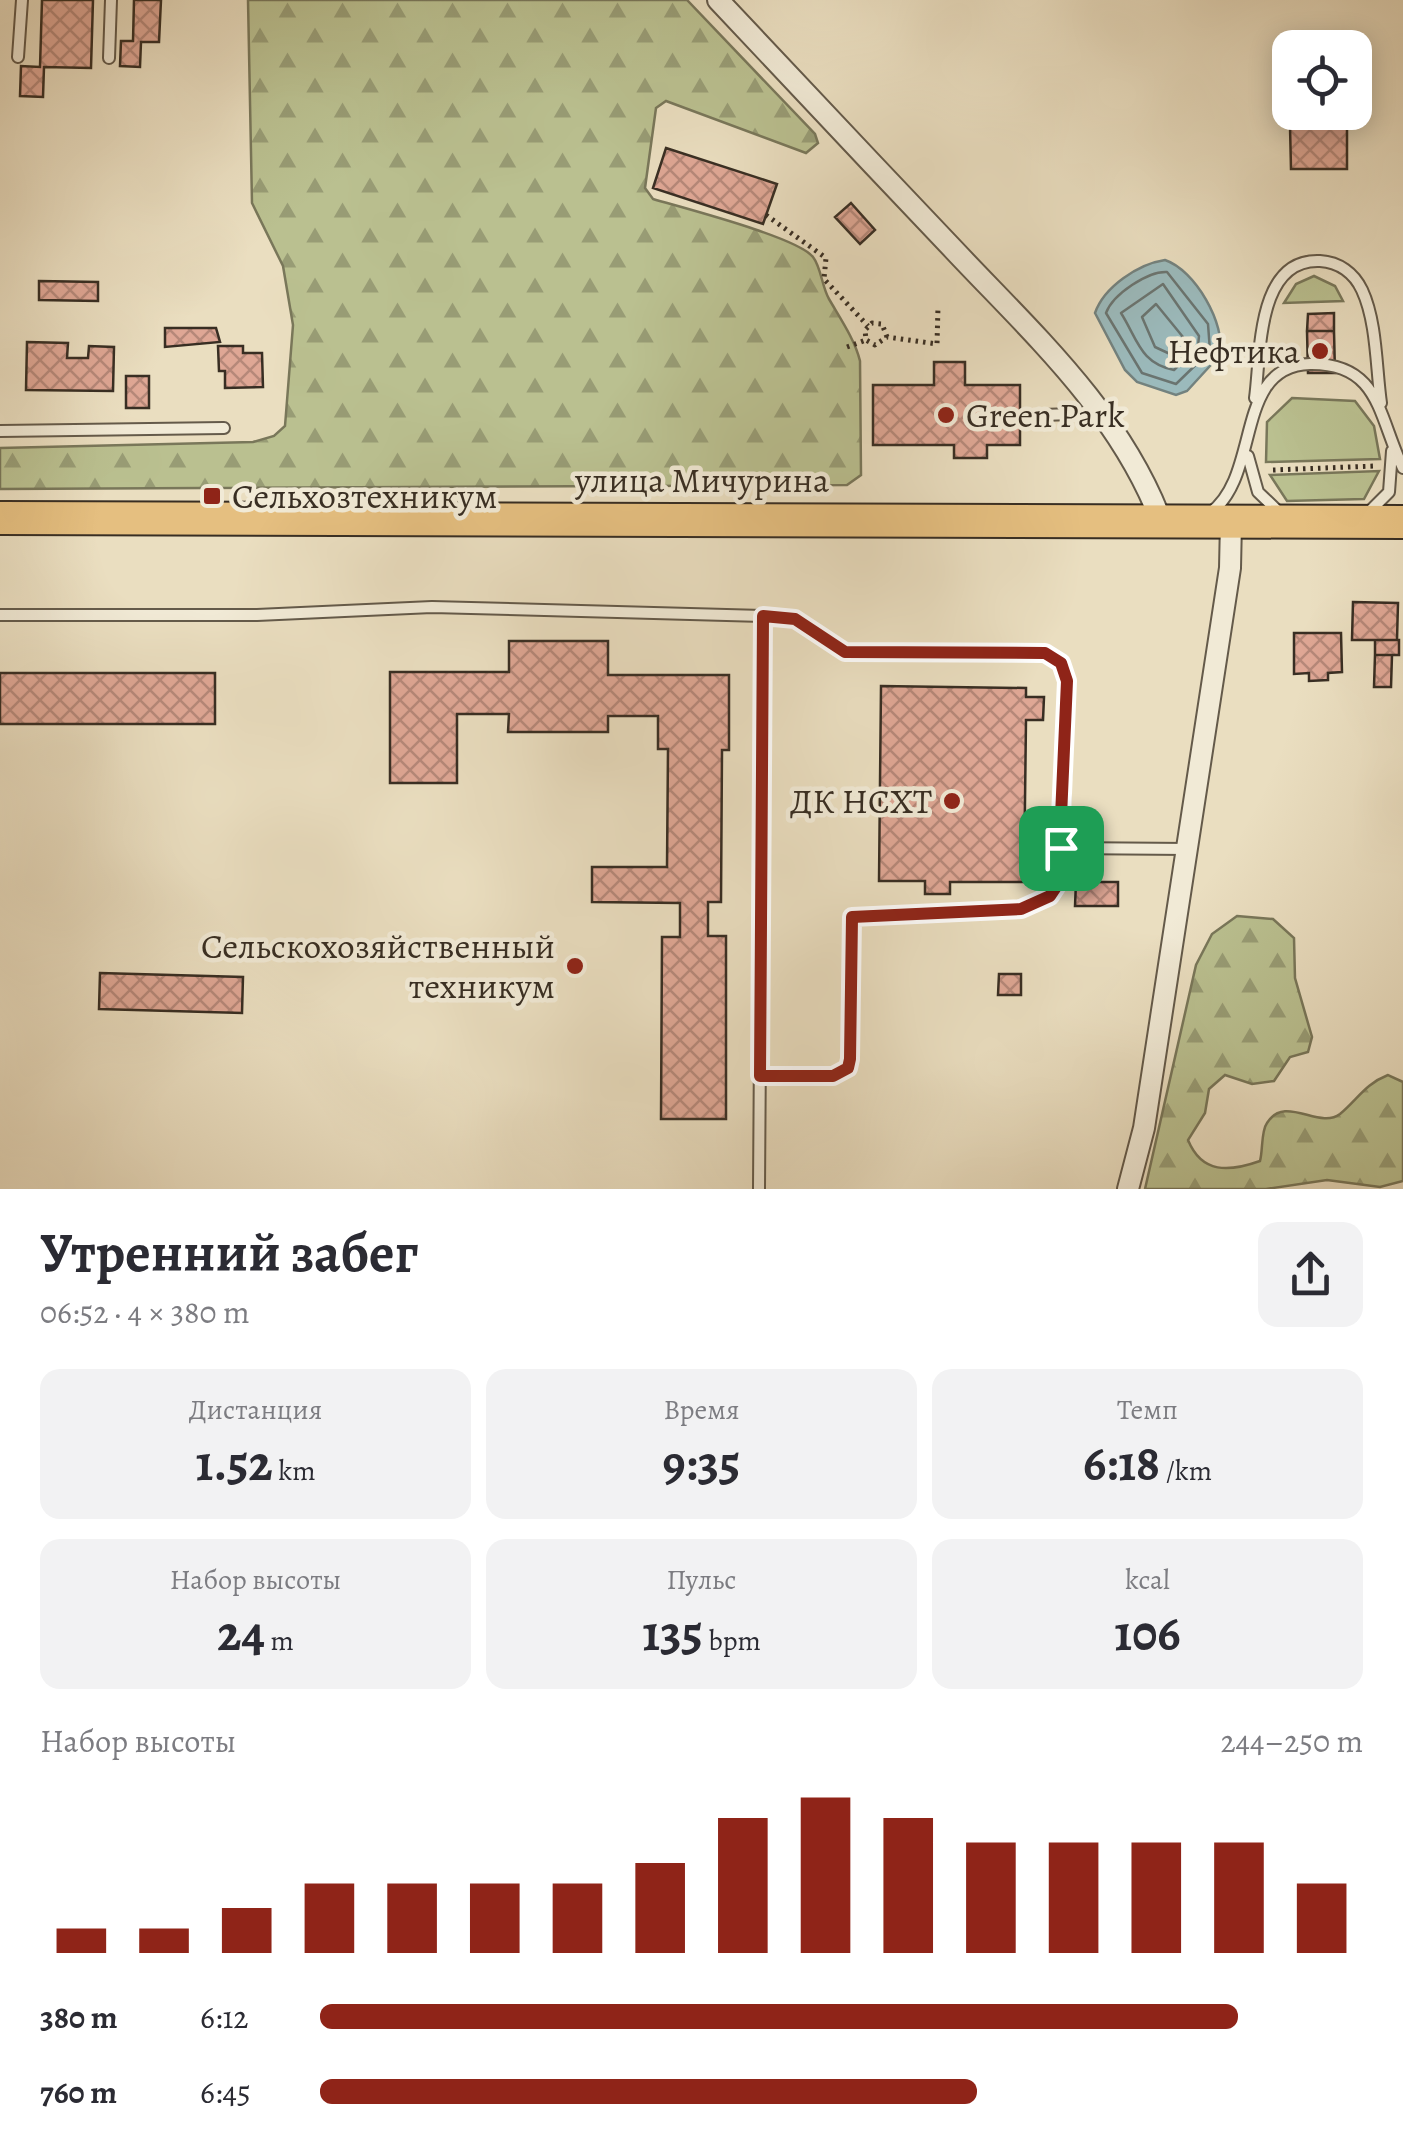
<!DOCTYPE html>
<html lang="ru">
<head>
<meta charset="utf-8">
<style>
	:root { --surface:#fff; --page:#f2f2f3; --text:#2b2b33; --muted:#7c7c81; --accent:#8f2418 }
	body { margin:0; font-family:Alegreya,serif; background:var(--page); color:var(--text); height:100vh; display:flex; flex-direction:column; font-size:38px; white-space:nowrap }
	* { box-sizing:border-box; margin:0 }
	p { font-size:32px; color:var(--muted) }
	.icon { flex:none; width:55px; height:55px; fill:none; stroke:currentColor; stroke-width:2; stroke-linecap:round; stroke-linejoin:round }
	.map { position:relative; height:1189px; overflow:hidden }
	.side { display:flex; flex-direction:column; background:var(--surface); flex:1 }
	.side>* { flex:none }
	.controls { position:absolute; left:1272px; top:30px; display:grid; gap:20px }
	.controls a { display:grid; place-items:center; width:100px; height:100px; border-radius:20px; background:var(--surface); box-shadow:0 5px 25px #0003; font-size:50px }
	.pin { position:absolute; display:grid; place-items:center; width:85px; height:85px; color:#fff; margin:-42px; border-radius:20px; box-shadow:0 5px 15px #0006 }
	.round { display:grid; place-items:center; flex:none; width:105px; height:105px; border-radius:20px; background:var(--page) }
	.summary { display:flex; align-items:center; justify-content:space-between; height:170px; padding:0 40px }
	h1 { font-size:55px; font-weight:700; line-height:75px }
	.figures { display:grid; grid-template-columns:repeat(3,1fr); gap:15px; height:170px; padding:10px 40px }
	.figures div { display:grid; align-content:center; border-radius:20px; background:var(--page); text-align:center }
	.figures b { font-size:50px; font-weight:700 }
	.figures small { font-size:28px; font-weight:400 }
	.figures p { font-size:28px }
	.chart { height:280px; padding:20px 40px }
	.chart p { display:flex; justify-content:space-between }
	.chart svg { width:100%; height:180px; margin-top:10px; stroke:var(--accent); stroke-width:6 }
	ul { padding:0 40px; list-style:none; font-size:32px }
	li { display:grid; grid-template-columns:160px 120px 1fr; align-items:center; height:75px }
	li i { height:25px; border-radius:12px; background:var(--accent) }
	.map>svg:first-child { display:block }
	.grass { fill:#bac090; stroke:#79775a; stroke-width:2.5 }
	.forest { fill:url(#forest-firs); stroke:#79775a; stroke-width:2.5 }
	.water { fill:#9bbabc; stroke:#73827f; stroke-width:2.5 }
	.lines { fill:none; stroke-linecap:round; stroke-linejoin:round }
	.shore { stroke:#6a7470; stroke-width:2.5 }
	.building { fill:url(#building-cross-hatch); stroke:#382e23; stroke-width:2.5 }
	.lane-casing { stroke:#645a4a; stroke-width:14 }
	.street-casing { stroke:#645a4a; stroke-width:24 }
	.primary-casing { stroke:#382e23; stroke-width:36 }
	.path { stroke:#382e23; stroke-width:5; stroke-dasharray:2.5 5; stroke-linecap:butt }
	.lane { stroke:#f1ead6; stroke-width:10 }
	.street { stroke:#f1ead6; stroke-width:20 }
	.primary { stroke:#e5bf80; stroke-width:32 }
	.route-casing { stroke:#fff; stroke-width:20 }
	.route { stroke:#8f2418; stroke-width:12 }
	.poi-dot { fill:#8f2418; stroke:#f1ead6; stroke-width:4 }
	.labels { text-anchor:middle; dominant-baseline:central; stroke-width:9; stroke-linejoin:round; paint-order:stroke }
	.poi-label { font-size:35px; fill:#382e23; stroke:#f1ead6; text-anchor:end }
	.street-label { font-size:35px; fill:#382e23; stroke:#f1ead6 }
</style>
</head>
<body>
<div class="map">
<svg width="1403" height="1189" viewBox="0 0 1403 1189">
	<defs>
		<pattern id="forest-firs" width="22" height="20" patternUnits="userSpaceOnUse" patternTransform="scale(2.5)"><rect width="22" height="20" fill="#bac090"/><path d="M5 1l3.5 6h-7zM16 11l3.5 6h-7z" fill="#989c75"/></pattern>
		<pattern id="building-cross-hatch" width="8" height="8" patternUnits="userSpaceOnUse" patternTransform="scale(2.5)"><rect width="8" height="8" fill="#dfa795"/><path d="M0 0l8 8M0 8l8-8" fill="none" stroke="#b68879"/></pattern>
	</defs>
	<rect width="100%" height="100%" fill="#eadec0"/>
	<filter id="stains"><feTurbulence type="fractalNoise" baseFrequency=".002" numOctaves="4"/><feColorMatrix values="0 0 0 0 .2 0 0 0 0 .09 0 0 0 0 .02 0 0 0 .5 -.17"/></filter>
	<radialGradient id="worn" r=".72"><stop offset=".6" stop-color="#630" stop-opacity="0"/><stop offset="1" stop-color="#630" stop-opacity=".3"/></radialGradient>
	<path class="grass" d="M1314,276L1335,286L1343,301L1284,303L1296,284Z
		M1292,398L1355,401L1374,426L1380,459L1266,462L1267,422Z
		M1379,471L1364,499L1287,501L1270,475Z"/>
	<path class="forest" d="M248,0H687L815,134L818,143L806,153L666,101L656,108L645,188L653,199C683,208 797,237 813,257C821,267 822,287 829,299C840,318 855,340 860,361L861,475L847,485L0,489V448L253,442L274,436L285,426L293,325L283,266L252,203Z
		M1237,916L1273,919L1294,938L1295,978L1312,1037L1308,1052L1290,1057L1274,1081L1252,1084L1225,1075L1209,1089L1205,1113L1188,1140C1202,1174 1229,1172 1260,1161C1263,1150 1261,1131 1267,1123C1285,1094 1319,1130 1340,1114C1358,1099 1365,1084 1388,1075L1403,1082V1181L1380,1187L1327,1180L1266,1189H1145L1196,965L1212,934Z"/>
	<path class="water" d="M1165,260C1195,270 1226,324 1220,355L1187,391L1176,395L1137,382L1125,370L1095,313C1104,287 1138,264 1165,260Z"/>
	<g class="lines">
		<path class="shore" d="M1167,272L1208,324L1210,351L1176,384L1142,373L1106,313C1113,294 1148,271 1167,272Z
			M1163,284L1199,336L1198,346L1174,370C1140,363 1138,340 1121,313Z
			M1156,304L1183,337L1170,354L1155,347L1142,317Z"/>
	</g>
	<path class="building" d="M42,0H93L91,68L44,67L43,97L20,96L21,66L40,67Z
		M134,0H161L159,42H141L140,67L120,66L121,41H133Z
		M1347,125V169H1291L1290,126Z
		M666,148L777,184L763,224L653,188Z
		M851,203L875,230L860,244L835,217Z
		M39,281L98,282V301L39,300Z
		M1334,313V331H1307L1308,314Z
		M165,328H216L220,342L165,347Z
		M1307,331H1334L1335,373H1308Z
		M27,342L68,343L67,358H88L89,346L114,347L113,391L26,390Z
		M218,346H243V353H262L263,387L225,388V371H219Z
		M934,362H965V385H1020V445H987V458H954V445H873V385H934Z
		M126,376H149V408H126Z
		M1353,602L1398,603L1397,640H1352Z
		M1294,633H1341L1342,672L1328,673V680L1309,681V673L1294,674Z
		M1375,640H1399V655H1375Z
		M509,641H608V675H729V750H722L721,902H708V936H726V1119H661L662,937H680V903L592,902V867H667L668,749H658V716H608V732H508L509,714H457V783H390V672H509Z
		M1375,655H1392L1391,687H1374Z
		M0,673H215V724H0Z
		M881,686L1026,688V697H1044L1043,720H1026L1024,882H950V894H925V881H879Z
		M1076,882H1118V906H1075Z
		M100,973L243,977L242,1013L99,1009Z
		M999,974H1021V995H998Z"/>
	<g class="lines">
		<defs>
			<path id="lane" d="M18,57L22,0
				M109,58L111,0
				M1255,398C1261,355 1256,258 1320,261C1339,262 1354,273 1362,290C1377,322 1376,368 1381,403
				M1042,415L1102,413
				M0,431L224,428
				M1248,456L1258,492L1280,513
				M1210,513C1262,475 1233,366 1310,364C1380,363 1378,416 1403,468
				M1367,514L1389,492L1392,451
				M0,615H257L432,607L763,616L795,619L845,652L1045,653L1061,663L1067,681C1066,714 1067,879 1050,896C1029,918 888,915 851,917L848,1068L833,1076H760
				M1061,848L1189,849
				M759,1189L763,616"/>
			<path id="street" d="M718,0C796,83 875,167 954,250C1032,333 1120,412 1161,521
				M1128,1189L1144,1128L1230,568L1231,522"/>
			<path id="primary" d="M0,518L1403,522"/>
		</defs>
		<use href="#lane" class="lane-casing"/>
		<use href="#street" class="street-casing"/>
		<use href="#primary" class="primary-casing"/>
		<path class="path" d="M766,215L826,258L824,279L868,326
			M887,337L882,324L872,323L865,330L866,340L875,345L887,337L937,344L938,307
			M847,347L866,340
			M1273,470L1375,466"/>
		<use href="#lane" class="lane"/>
		<use href="#street" class="street"/>
		<use href="#primary" class="primary"/>
	</g>
	<g class="lines">
		<defs>
			<path id="route" d="M763,616L795,619L845,652L1045,653L1061,663L1067,681L1058,884L1050,896L1021,909L852,917L850,1059L848,1068L833,1076H760Z"/>
		</defs>
		<use href="#route" class="route-casing"/>
		<use href="#route" class="route"/>
	</g>
	<g class="poi-dot">
		<circle cx="1320" cy="351" r="10"/>
		<circle cx="946" cy="415" r="10"/>
		<rect x="202" y="486" width="20" height="20" rx="5"/>
		<circle cx="952" cy="801" r="10"/>
		<circle cx="575" cy="966" r="10"/>
	</g>
	<g class="labels">
		<g class="poi-label">
			<text x="1300" y="351">Нефтика</text>
			<text x="966" y="415" text-anchor="start">Green Park</text>
			<text x="232" y="496" text-anchor="start">Сельхозтехникум</text>
			<text x="932" y="801">ДК НСХТ</text>
			<text x="555" y="946">Сельскохозяйственный<tspan x="555" dy="40">техникум</tspan></text>
		</g>
		<g class="street-label">
			<text x="702" y="480">улица Мичурина</text>
		</g>
	</g>
	<rect width="100%" height="100%" filter="url(#stains)"/>
	<rect width="100%" height="100%" fill="url(#worn)"/>
</svg>
<div class="controls">
<a><svg class="icon" aria-label="locate" viewBox="0 0 24 24"><circle cx="12" cy="12" r="6"/><path d="M12 2v4M12 18v4M2 12h4M18 12h4"/></svg></a>
</div>
<div class="pin" style="left:1061px;top:848px;background:#1e9e55"><svg class="icon" aria-label="arrive" viewBox="0 0 24 24"><path d="M6 21V4h12l-3 4 3 4H6"/></svg></div>
</div>
<section class="side">
<div class="summary"><div><h1>Утренний забег</h1><p>06:52 · 4 × 380 m</p></div><a class="round"><svg class="icon" aria-label="share" viewBox="0 0 24 24"><path d="M12 15V3M7 8l5-5 5 5M5 13v7h14v-7"/></svg></a></div>
<div class="figures">
<div><p>Дистанция</p><b>1.52<small> km</small></b></div>
<div><p>Время</p><b>9:35</b></div>
<div><p>Темп</p><b>6:18<small> /km</small></b></div>
</div>
<div class="figures">
<div><p>Набор высоты</p><b>24<small> m</small></b></div>
<div><p>Пульс</p><b>135<small> bpm</small></b></div>
<div><p>kcal</p><b>106</b></div>
</div>
<div class="chart"><p><span>Набор высоты</span>244–250 m</p>
<svg viewBox="0 0 160 44" preserveAspectRatio="none"><path d="M5 44V38M15 44V38M25 44V33M35 44V27M45 44V27M55 44V27M65 44V27M75 44V22M85 44V11M95 44V6M105 44V11M115 44V17M125 44V17M135 44V17M145 44V17M155 44V27"/></svg>
</div>
<ul>
<li><b>380 m</b>6:12<i style="width:88%"></i></li>
<li><b>760 m</b>6:45<i style="width:63%"></i></li>
</ul>
</section>
</body>
</html>
